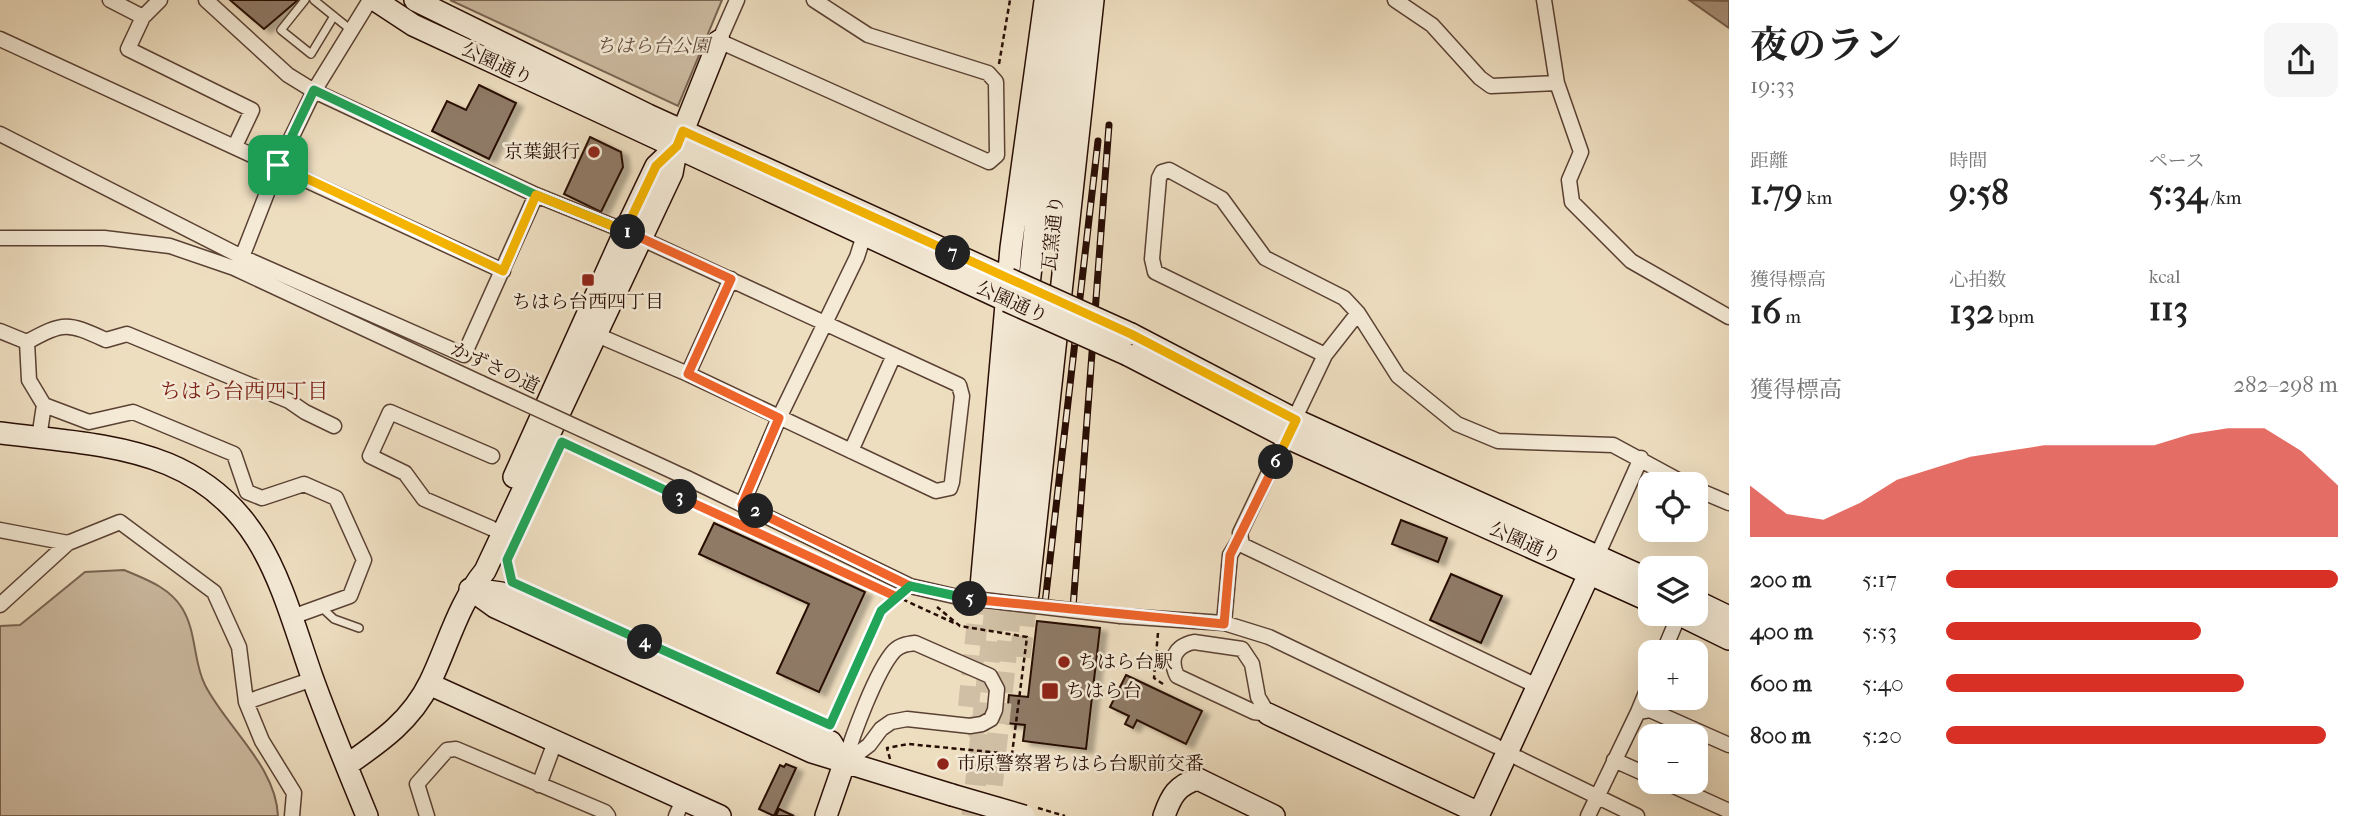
<!DOCTYPE html>
<html lang="ja">
<head>
<meta charset="utf-8">
<style>
	:root { --surface:#fff; --page:#f6f6f6; --text:#222; --muted:#767676; --accent:#d93025 }
	body { margin:0; font-family:"IM FELL French Canon","Noto Serif JP",serif; background:var(--page); color:var(--text); height:100vh; display:flex; flex-direction:column; font-size:26px; white-space:nowrap }
	* { box-sizing:border-box; margin:0 }
	p { font-size:23px; color:var(--muted) }
	.icon { flex:none; width:38px; height:38px; fill:none; stroke:currentColor; stroke-width:2; stroke-linecap:round; stroke-linejoin:round }
	.map { position:relative; flex:1; overflow:hidden }
	.drawer { display:flex; flex-direction:column; background:var(--surface); width:630px }
	.drawer>* { flex:none }
	.controls { position:absolute; left:1638px; top:472px; display:grid; gap:14px }
	.controls a { display:grid; place-items:center; width:70px; height:70px; border-radius:14px; background:var(--surface); box-shadow:0 7px 28px #0002; font-size:35px }
	.pin { position:absolute; display:grid; place-items:center; width:60px; height:60px; color:#fff; margin:-30px; border-radius:14px; box-shadow:0 4px 10px #0006 }
	.km { position:absolute; width:35px; height:35px; margin:-18px; border-radius:50%; background:#222; color:#fff; font-size:19px; line-height:35px; text-align:center }
	.round { display:grid; place-items:center; flex:none; width:74px; height:74px; border-radius:14px; background:var(--page) }
	.overview { display:flex; align-items:center; justify-content:space-between; height:119px; padding:0 21px }
	h1 { font-size:38px; font-weight:700; line-height:52px }
	.figures { display:grid; grid-template-columns:repeat(3,1fr); gap:10px; height:119px; padding:7px 21px }
	.figures div { display:grid; align-content:center }
	.figures b { font-size:35px; font-weight:700 }
	.figures small { font-size:19px; font-weight:400 }
	.figures p { font-size:19px }
	.chart { height:196px; padding:14px 21px }
	.chart p { display:flex; justify-content:space-between }
	.chart svg { width:100%; height:126px; margin-top:7px; fill:var(--accent); opacity:.7 }
	ul { padding:0 21px; list-style:none; font-size:23px }
	li { display:grid; grid-template-columns:112px 84px 1fr; align-items:center; height:52px }
	li i { height:18px; border-radius:9px; background:var(--accent) }
	main { display:flex; flex:1; min-height:0 }
	.map>svg:first-child { display:block }
	.green { fill:#ccbaa0; stroke:#7a6452; stroke-width:2 }
	.water { fill:#ab9780; stroke:#77604e; stroke-width:2 }
	.building { fill:#8f7a66; stroke:#280d04; stroke-width:2; filter:url(#shadow) }
	.lines { fill:none; stroke-linecap:round; stroke-linejoin:round }
	.secondary-tunnel { stroke:#d0bfa4; stroke-width:21; stroke-dasharray:21 10; stroke-linecap:butt }
	.lane-casing { stroke:#5a4133; stroke-width:10 }
	.street-casing { stroke:#5a4133; stroke-width:17 }
	.secondary-casing { stroke:#280d04; stroke-width:24 }
	.path { stroke:#280d04; stroke-width:2.5; stroke-dasharray:5 3.5; stroke-linecap:butt }
	.lane { stroke:#f4ead6; stroke-width:7 }
	.street { stroke:#f4ead6; stroke-width:14 }
	.secondary { stroke:#f4ead6; stroke-width:21 }
	.rail-casing { stroke:#280d04; stroke-width:7 }
	.rail { stroke:#f4ead6; stroke-width:4.5; stroke-dasharray:13; stroke-linecap:butt }
	.street-bridge-casing { stroke:#5a4133; stroke-width:17; stroke-linecap:butt }
	.secondary-bridge-casing { stroke:#280d04; stroke-width:24; stroke-linecap:butt }
	.street-bridge { stroke:#f4ead6; stroke-width:14 }
	.secondary-bridge { stroke:#f4ead6; stroke-width:21 }
	.split-1-casing { stroke:#fff; stroke-width:14 }
	.split-2-casing { stroke:#fff; stroke-width:14 }
	.split-3-casing { stroke:#fff; stroke-width:14 }
	.split-4-casing { stroke:#fff; stroke-width:14 }
	.split-5-casing { stroke:#fff; stroke-width:14 }
	.split-6-casing { stroke:#fff; stroke-width:14 }
	.split-7-casing { stroke:#fff; stroke-width:14 }
	.split-8-casing { stroke:#fff; stroke-width:14 }
	.split-9-casing { stroke:#fff; stroke-width:14 }
	.split-1 { stroke:#22a559; stroke-width:9 }
	.split-2 { stroke:#f0652b; stroke-width:9 }
	.split-3 { stroke:#f0652b; stroke-width:9 }
	.split-4 { stroke:#22a559; stroke-width:9 }
	.split-5 { stroke:#22a559; stroke-width:9 }
	.split-6 { stroke:#f0652b; stroke-width:9 }
	.split-7 { stroke:#f5b400; stroke-width:9 }
	.split-8 { stroke:#f5b400; stroke-width:9 }
	.split-9 { stroke:#f5b400; stroke-width:9 }
	.poi-dot { fill:#8f2418; stroke:#f4ead6; stroke-width:2.5 }
	.labels { text-anchor:middle; dominant-baseline:central; stroke-width:5; stroke-linejoin:round; paint-order:stroke }
	.park-label { font-size:19px; font-style:italic; fill:#614a3b; stroke:#f4ead6 }
	.street-label { font-size:19px; fill:#280d04; stroke:#f4ead6 }
	.poi-label { font-size:19px; fill:#280d04; stroke:#f4ead6; text-anchor:start }
	.neighbourhood-label { font-size:21px; fill:#7a1f14; stroke:#f4ead6 }
</style>
</head>
<body>
<main>
<div class="map">
<svg width="1729" height="816" viewBox="0 0 1729 816">
	<defs>
		<filter id="shadow"><feDropShadow dx="7" dy="4" stdDeviation="2" flood-color="#0004"/></filter>
	</defs>
	<rect width="100%" height="100%" fill="#eedec0"/>
	<filter id="stains"><feTurbulence type="fractalNoise" baseFrequency=".00286" numOctaves="4"/><feColorMatrix values="0 0 0 0 .2 0 0 0 0 .09 0 0 0 0 .02 0 0 0 .5 -.17"/></filter>
	<radialGradient id="worn" r=".72"><stop offset=".6" stop-color="#630" stop-opacity="0"/><stop offset="1" stop-color="#630" stop-opacity=".3"/></radialGradient>
	<path class="green" d="M450,0H722L678,106Z
		M124,570C145,579 169,587 182,608C197,632 193,662 205,685C227,728 276,766 278,816H0V626L20,625L85,572Z"/>
	<path class="water" d="M1689,0L1729,1V28Z"/>
	<path class="building" d="M230,0H298L264,29Z
		M479,85L516,103L489,159L432,131L447,101L466,110Z
		M590,137L621,152L623,167L601,212L564,194Z
		M1401,520L1447,538L1438,562L1392,544Z
		M714,523L865,592L819,692L777,673L809,604L699,554Z
		M1451,574L1502,596L1481,643L1430,620Z
		M1037,621L1100,628L1086,749L1023,741L1025,725L1006,723L1009,695L1028,697Z
		M1126,675L1202,711L1186,744L1137,720L1133,728L1125,724L1129,716L1110,707Z
		M786,764L796,768L774,816L759,809L780,765L784,767Z
		M779,809L794,816H776Z"/>
	<g class="lines">
		<path class="secondary-tunnel" d="M1020,657L1028,594
			M980,735L968,711L981,587
			M972,816L997,590
			M989,816L1013,591"/>
		<defs>
			<path id="lane" d="M305,0L281,30L311,54L334,16
				M314,0L351,30
				M320,606L334,619L359,628"/>
			<path id="street" d="M110,0L143,17
				M160,0L143,17L128,49L252,110L235,146
				M206,0L288,75L314,91L536,195L625,231L959,385L962,396L952,482L950,488L936,491L688,374L597,335
				M737,0L719,41L989,162L997,155L996,82L988,73L868,35L814,0
				M1395,0L1432,25L1480,78L1491,86L1557,83
				M1544,0L1557,83L1581,152L1569,180L1572,202L1631,261L1729,317
				M0,39L503,271
				M0,134L242,257L464,355L536,195
				M0,238H104L170,246L234,268L481,383
				M242,257L278,165L314,91L370,0
				M1358,313L1325,355L1240,533L1242,545L1537,686
				M0,331L27,342C65,321 68,323 106,340L127,334L289,401L305,412L334,426
				M27,342L29,380L44,405L89,422L133,412L234,454L247,492L262,498L304,484L336,498L364,560L350,596L292,617
				M1325,355L1155,272L1152,259L1159,178L1162,172L1169,170L1222,199L1265,258L1344,298L1358,313L1398,376L1457,424L1498,441L1613,445L1687,485
				M688,374L731,279
				M39,438L44,405
				M851,451L894,355
				M687,478L910,586L958,597
				M1696,489L1729,503
				M742,505L779,418L857,257L864,235
				M491,528L424,499L405,473L370,456L390,412L492,456
				M0,530L68,543L120,522L214,592L239,647L246,702L262,741L294,793L292,816
				M1597,556L1641,458
				M0,605L68,543
				M1121,616L1224,623L1269,637L1496,746
				M1224,623L1230,555L1240,539
				M1194,642L1242,649L1252,664L1258,697L1268,714L1254,712L1177,676C1169,659 1175,646 1194,642Z
				M915,643L990,676L997,689L995,710L991,719L982,724L970,726L907,719L891,722L881,729L869,745L844,764C852,737 876,671 894,651C900,645 907,644 915,643Z
				M1663,653L1679,615
				M246,702L313,679
				M1638,712L1650,683
				M1518,758L1637,816
				M1614,760L1650,776
				M1665,782L1729,811
				M539,785L555,742
				M427,816L417,784L447,750L456,749L605,812L608,816
				M676,816L684,798
				M1588,816L1638,712L1650,710L1729,745"/>
			<path id="secondary" d="M375,0L413,25L1007,301
				M415,0L648,115L1009,279
				M1052,238L1076,0
				M1131,334L1296,420L1650,580
				M1128,355L1288,438L1650,601
				M0,433C55,440 117,443 168,464C264,504 281,588 312,677C329,724 348,770 367,816
				M514,477L625,231L656,166L677,146
				M981,587L1011,248L1045,1
				M470,589L495,607L812,752L952,795
				M474,589L501,593L831,742L844,764L826,816
				M997,590L1059,0
				M1013,591L1043,333
				M1028,594L1093,0
				M1696,601L1729,617
				M1678,614L1729,639
				M429,684L720,816
				M1268,714L1479,813
				M347,765C380,742 411,721 430,682C448,645 458,604 485,571L672,173L677,146L719,41
				M1164,816C1171,796 1177,785 1198,779L1274,816
				M1478,816L1595,561"/>
		</defs>
		<use href="#lane" class="lane-casing"/>
		<use href="#street" class="street-casing"/>
		<use href="#secondary" class="secondary-casing"/>
		<path class="path" d="M999,64L1010,0
			M563,443L954,623
			M508,566L511,580
			M1158,633L1154,678L1166,686
			M831,724L881,611L899,595
			M890,759L887,748L908,744L1012,754L1027,637L960,626L937,607
			M1038,808L1065,816"/>
		<use href="#lane" class="lane"/>
		<use href="#street" class="street"/>
		<use href="#secondary" class="secondary"/>
		<defs>
			<path id="rail" d="M1045,603L1098,141
				M1073,608L1109,125"/>
		</defs>
		<use href="#rail" class="rail-casing"/>
		<use href="#rail" class="rail"/>
		<defs>
			<path id="street-bridge" d="M481,383L687,478
				M958,597L1121,616"/>
			<path id="secondary-bridge" d="M1009,279L1131,334
				M1007,301L1128,355
				M952,795L1024,816"/>
		</defs>
		<use href="#street-bridge" class="street-bridge-casing"/>
		<use href="#secondary-bridge" class="secondary-bridge-casing"/>
		<use href="#street-bridge" class="street-bridge"/>
		<use href="#secondary-bridge" class="secondary-bridge"/>
	</g>
	<g class="lines">
		<defs>
			<path id="split-1" d="M278,165L314,90L536,195L628,232"/>
			<path id="split-2" d="M628,232L731,279L688,374L779,418L742,505L756,511"/>
			<path id="split-3" d="M680,497L897,597L910,586L756,511"/>
			<path id="split-4" d="M645,642L512,582L507,560L562,442L680,497"/>
			<path id="split-5" d="M645,642L830,725L881,611L910,586L970,599"/>
			<path id="split-6" d="M970,599L1224,624L1230,555L1276,462"/>
			<path id="split-7" d="M953,253L1131,334L1296,420L1276,462"/>
			<path id="split-8" d="M610,225L625,231L656,166L677,146L683,131L953,253"/>
			<path id="split-9" d="M278,165L503,271L536,195L610,225"/>
		</defs>
		<use href="#split-1" class="split-1-casing"/>
		<use href="#split-2" class="split-2-casing"/>
		<use href="#split-3" class="split-3-casing"/>
		<use href="#split-4" class="split-4-casing"/>
		<use href="#split-5" class="split-5-casing"/>
		<use href="#split-6" class="split-6-casing"/>
		<use href="#split-7" class="split-7-casing"/>
		<use href="#split-8" class="split-8-casing"/>
		<use href="#split-9" class="split-9-casing"/>
		<use href="#split-1" class="split-1"/>
		<use href="#split-2" class="split-2"/>
		<use href="#split-3" class="split-3"/>
		<use href="#split-4" class="split-4"/>
		<use href="#split-5" class="split-5"/>
		<use href="#split-6" class="split-6"/>
		<use href="#split-7" class="split-7"/>
		<use href="#split-8" class="split-8"/>
		<use href="#split-9" class="split-9"/>
	</g>
	<g class="poi-dot">
		<circle cx="594" cy="152" r="7"/>
		<rect x="581" y="273" width="14" height="14" rx="3.5"/>
		<circle cx="1064" cy="662" r="7"/>
		<rect x="1041" y="682" width="18" height="18" rx="3.5"/>
		<circle cx="943" cy="764" r="7"/>
	</g>
	<g class="labels">
		<g class="park-label">
			<text x="653" y="46">ちはら台公園</text>
		</g>
		<g class="street-label">
			<text transform="translate(497 64) rotate(25)">公園通り</text>
			<text transform="translate(1053 233) rotate(-84)">瓦窯通り</text>
			<text transform="translate(1012 302) rotate(24)">公園通り</text>
			<text transform="translate(495 368) rotate(25)">かずさの道</text>
			<text transform="translate(1525 543) rotate(24)">公園通り</text>
		</g>
		<g class="poi-label">
			<text x="580" y="152" text-anchor="end">京葉銀行</text>
			<text x="588" y="302" text-anchor="middle">ちはら台西四丁目</text>
			<text x="1078" y="662">ちはら台駅</text>
			<text x="1066" y="691">ちはら台</text>
			<text x="957" y="764">市原警察署ちはら台駅前交番</text>
		</g>
		<g class="neighbourhood-label">
			<text x="244" y="391">ちはら台西四丁目</text>
		</g>
	</g>
	<rect width="100%" height="100%" filter="url(#stains)"/>
	<rect width="100%" height="100%" fill="url(#worn)"/>
</svg>
<div class="controls">
<a><svg class="icon" aria-label="locate" viewBox="0 0 24 24"><circle cx="12" cy="12" r="6"/><path d="M12 2v4M12 18v4M2 12h4M18 12h4"/></svg></a>
<a><svg class="icon" aria-label="layers" viewBox="0 0 24 24"><path d="M12 4l9 5-9 5-9-5zM3 14l9 5 9-5"/></svg></a>
<a>+</a>
<a>−</a>
</div>
<div class="pin" style="left:278px;top:165px;background:#1e9e55"><svg class="icon" aria-label="arrive" viewBox="0 0 24 24"><path d="M6 21V4h12l-3 4 3 4H6"/></svg></div>
<b class="km" style="left:628px;top:232px">1</b>
<b class="km" style="left:756px;top:511px">2</b>
<b class="km" style="left:680px;top:497px">3</b>
<b class="km" style="left:645px;top:642px">4</b>
<b class="km" style="left:970px;top:599px">5</b>
<b class="km" style="left:1276px;top:462px">6</b>
<b class="km" style="left:953px;top:253px">7</b>
</div>
<section class="drawer">
<div class="overview"><div><h1>夜のラン</h1><p>19:33</p></div><a class="round"><svg class="icon" aria-label="share" viewBox="0 0 24 24"><path d="M12 15V3M7 8l5-5 5 5M5 13v7h14v-7"/></svg></a></div>
<div class="figures">
<div><p>距離</p><b>1.79<small> km</small></b></div>
<div><p>時間</p><b>9:58</b></div>
<div><p>ペース</p><b>5:34<small> /km</small></b></div>
</div>
<div class="figures">
<div><p>獲得標高</p><b>16<small> m</small></b></div>
<div><p>心拍数</p><b>132<small> bpm</small></b></div>
<div><p>kcal</p><b>113</b></div>
</div>
<div class="chart"><p><span>獲得標高</span>282–298 m</p>
<svg viewBox="0 0 160 44" preserveAspectRatio="none"><path d="M0 44V26L10 36L20 38L30 32L40 24L50 20L60 16L70 14L80 12L90 12L100 12L110 12L120 8L130 6L140 6L150 14L160 26V44z"/></svg>
</div>
<ul>
<li><b>200 m</b>5:17<i style="width:100%"></i></li>
<li><b>400 m</b>5:53<i style="width:65%"></i></li>
<li><b>600 m</b>5:40<i style="width:76%"></i></li>
<li><b>800 m</b>5:20<i style="width:97%"></i></li>
</ul>
</section>
</main>
</body>
</html>
